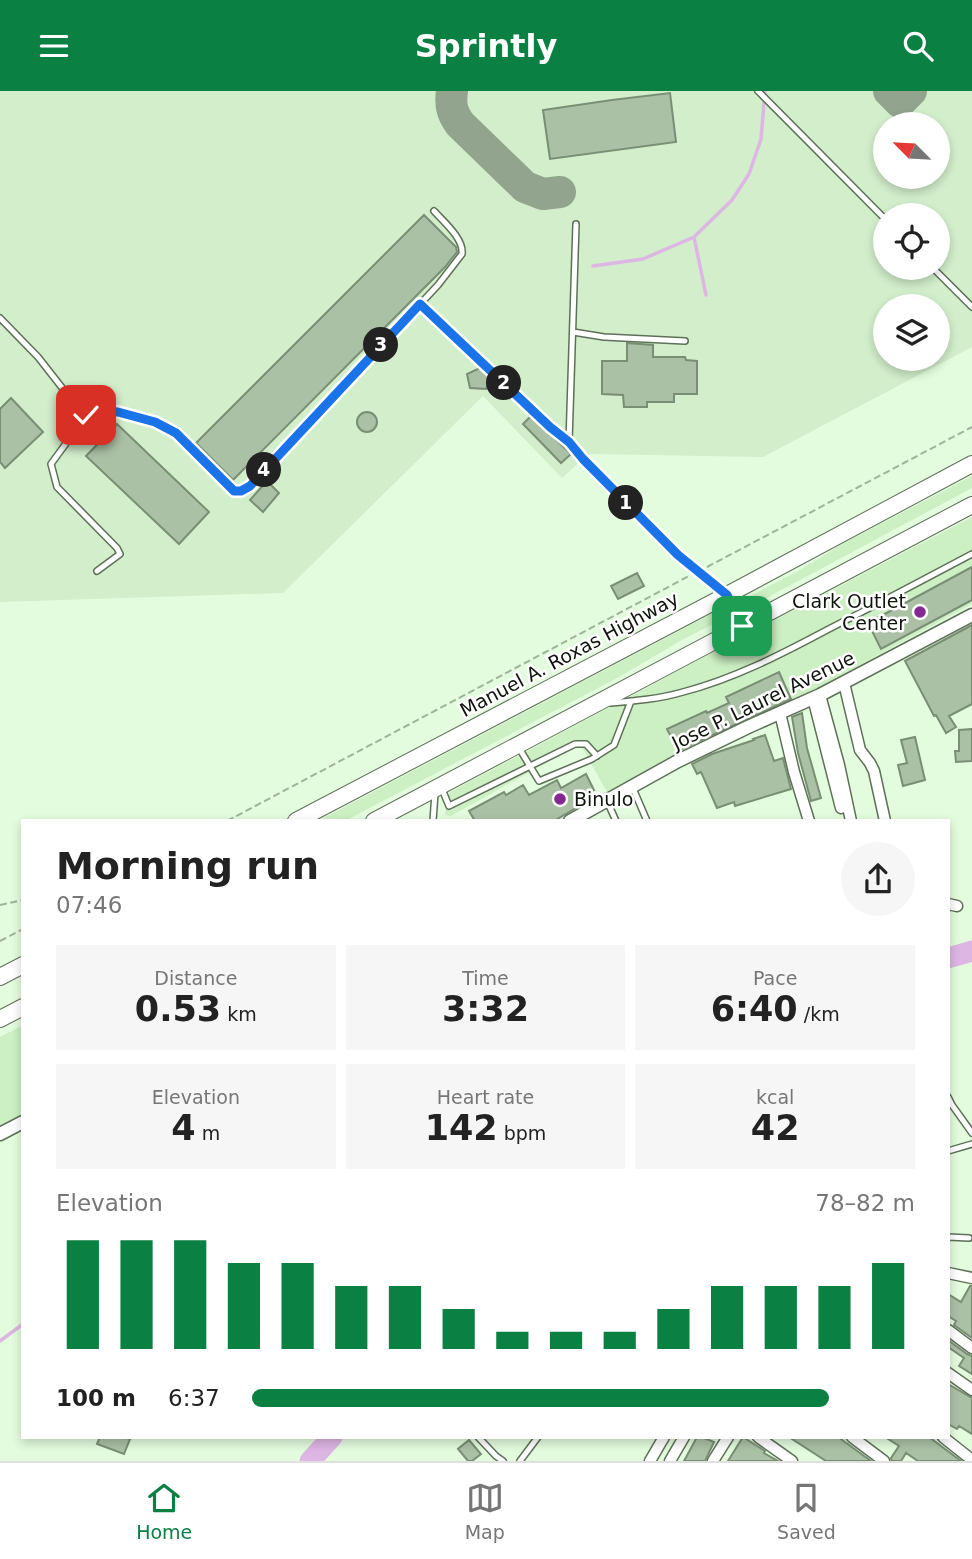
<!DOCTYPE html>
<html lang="en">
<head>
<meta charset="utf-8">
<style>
	:root { --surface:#fff; --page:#f6f6f6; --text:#222; --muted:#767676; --line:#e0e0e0; --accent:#0b8043 }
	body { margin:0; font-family:"DejaVu Sans",sans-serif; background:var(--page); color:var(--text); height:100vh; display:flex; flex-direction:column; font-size:26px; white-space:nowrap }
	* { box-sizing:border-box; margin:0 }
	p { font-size:23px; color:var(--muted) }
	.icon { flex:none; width:38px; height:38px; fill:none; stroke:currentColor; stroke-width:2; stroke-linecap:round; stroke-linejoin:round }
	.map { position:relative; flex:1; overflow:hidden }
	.details { position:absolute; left:21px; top:728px; width:929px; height:620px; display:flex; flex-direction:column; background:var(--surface); border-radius:0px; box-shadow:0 4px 10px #0003 }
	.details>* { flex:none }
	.needle { width:46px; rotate:294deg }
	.buttons { position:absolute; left:873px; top:21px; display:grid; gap:14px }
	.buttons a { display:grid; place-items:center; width:77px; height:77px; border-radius:50%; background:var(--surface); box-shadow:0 4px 10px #0003; font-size:35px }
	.pin { position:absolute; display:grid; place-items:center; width:60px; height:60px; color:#fff; margin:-30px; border-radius:14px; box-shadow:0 4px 10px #0006 }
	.km { position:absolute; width:35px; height:35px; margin:-18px; border-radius:50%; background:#222; color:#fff; font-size:19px; line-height:35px; text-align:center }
	.round { display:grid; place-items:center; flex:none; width:74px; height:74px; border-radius:37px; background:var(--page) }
	.overview { display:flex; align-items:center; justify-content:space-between; height:119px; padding:0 35px }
	h1 { font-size:38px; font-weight:800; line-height:52px }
	.metrics { display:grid; grid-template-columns:repeat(3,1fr); gap:10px; height:119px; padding:7px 35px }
	.metrics div { display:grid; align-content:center; border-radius:0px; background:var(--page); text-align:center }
	.metrics b { font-size:35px; font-weight:800 }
	.metrics small { font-size:19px; font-weight:400 }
	.metrics p { font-size:19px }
	.chart { height:196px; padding:14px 35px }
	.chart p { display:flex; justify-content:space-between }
	.chart svg { width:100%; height:126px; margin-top:7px; stroke:var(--accent); stroke-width:6 }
	ul { padding:0 35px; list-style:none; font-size:23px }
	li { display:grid; grid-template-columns:112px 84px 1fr; align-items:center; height:52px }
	li i { height:18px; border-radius:9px; background:var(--accent) }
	header { display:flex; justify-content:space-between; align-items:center; height:91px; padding:0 35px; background:var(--accent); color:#fff; font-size:32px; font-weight:800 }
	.dock { display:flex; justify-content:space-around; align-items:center; height:98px; border-top:2px solid var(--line); background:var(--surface); font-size:19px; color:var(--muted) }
	.dock a { display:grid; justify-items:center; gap:4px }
	.dock .current { color:var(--accent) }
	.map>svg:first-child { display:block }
	.built { fill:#d2eecb; fill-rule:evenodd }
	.green { fill:#ccf0c3 }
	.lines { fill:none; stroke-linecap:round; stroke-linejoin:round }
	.stream { stroke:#ddb6e4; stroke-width:3.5 }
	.river { stroke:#ddb6e4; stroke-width:21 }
	.taxiway { stroke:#92a48d; stroke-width:32 }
	.building { fill:#abc1a6; stroke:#798e74; stroke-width:2 }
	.service-casing { stroke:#5d7158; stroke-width:8 }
	.minor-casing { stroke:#5d7158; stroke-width:13 }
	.tertiary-casing { stroke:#5d7158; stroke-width:15 }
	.primary-casing { stroke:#5d7158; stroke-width:18 }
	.path { stroke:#9fb29a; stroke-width:2; stroke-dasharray:7 3.5; stroke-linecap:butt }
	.service { stroke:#fff; stroke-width:5 }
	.minor { stroke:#fff; stroke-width:10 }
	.tertiary { stroke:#fff; stroke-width:12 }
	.primary { stroke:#fff; stroke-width:16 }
	.route-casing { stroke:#fff; stroke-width:14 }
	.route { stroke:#1a73e8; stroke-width:9 }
	.poi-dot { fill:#842894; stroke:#fff; stroke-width:2.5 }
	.labels { text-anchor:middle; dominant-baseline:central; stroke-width:5; stroke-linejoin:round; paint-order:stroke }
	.poi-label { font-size:19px; fill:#0d150b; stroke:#fff; text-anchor:end }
	.street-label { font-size:19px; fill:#0d150b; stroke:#fff }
</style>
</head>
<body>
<header><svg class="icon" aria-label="menu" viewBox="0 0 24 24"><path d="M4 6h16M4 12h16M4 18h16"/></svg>Sprintly<svg class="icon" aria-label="search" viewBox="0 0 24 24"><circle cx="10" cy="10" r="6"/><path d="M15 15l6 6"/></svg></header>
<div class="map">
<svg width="972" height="1370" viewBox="0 0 972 1370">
	<rect width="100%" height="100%" fill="#e4fcde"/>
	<path class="built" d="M0,0H972V256L763,366L591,363L583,368L562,387L483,305L283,502L0,511ZM886,33H938V86H886ZM886,124H938V177H886ZM886,215H938V268H886Z"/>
	<path class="green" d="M972,385V397L772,504L755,513L752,514L747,509L750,505L800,479L844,452Z
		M972,426V513L797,608L680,664L607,701L580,653L451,725L445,724L446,714L450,701L706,565Z
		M717,520L720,521L723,526L717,531L682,549L619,586L345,730H318Z
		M23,934V1025L0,1037V946Z"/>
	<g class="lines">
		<path class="stream" d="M694,146L706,204
			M593,175L643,168L694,146L732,109L749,83L761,48L765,0
			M0,1250L23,1233"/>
		<path class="river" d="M948,867L972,860
			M310,1370L332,1346"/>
		<path class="taxiway" d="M452,0C450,14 452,22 460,33L525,96L543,103L560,101
			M889,0L900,11L911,0"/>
	</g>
	<path class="building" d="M670,2L676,51L550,68L543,19L612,9Z
		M424,124L456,156L457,161L445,176L233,389L196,352Z
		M627,252L653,254V266H685L686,269L697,270V303H674V311H647V316H624L623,304L602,303V270H627Z
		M480,277L491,288L486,298L470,297L467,283Z
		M11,307L43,341L5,377L0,371V318Z
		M357 331a10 10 0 1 1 20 0a10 10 0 1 1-20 0Z
		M531,325L571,363L561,372L523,333Z
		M117,333L209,421L179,453L86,365Z
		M267,390L279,402L263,421L250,409Z
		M972,476V509L881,558L868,532Z
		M637,482L644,495L618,508L611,495Z
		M972,534V613L949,625L956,636L946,642L936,624L934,625L905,570Z
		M779,581L791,608L678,660L667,638L706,620L707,622L729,612L726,606Z
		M802,622L807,657L821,707L811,710L798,662L792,626Z
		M972,638V670L956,671L955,660H959V639Z
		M765,644L774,670L783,667L791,698L735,715L734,711L717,717L701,681L697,683L692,673L712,663L754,649L753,648Z
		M915,646L925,689L903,695L898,674L907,672L901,649Z
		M586,683L594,699L587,702L591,708L554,730H475L469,720L504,701L506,704L523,694L529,704L557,689L561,697Z
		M970,1195H972V1247L954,1234L956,1230L948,1225V1203L961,1211Z
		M948,1249L967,1263L972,1265V1283L959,1275L964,1267L948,1256Z
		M948,1293L972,1307V1343L959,1335L957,1338L948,1333Z
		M100,1346H124L130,1348L124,1363L97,1353Z
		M697,1346H702L714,1351L705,1370H684Z
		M743,1346L765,1360L764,1362L778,1370H728Z
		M789,1346H838L871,1370H826Z
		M885,1346H929L961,1370H918L906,1362L901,1370H892L891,1367L899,1355Z
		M469,1349L481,1363L472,1370H468L458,1358Z"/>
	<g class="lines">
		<defs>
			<path id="service" d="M758,0L886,129
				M576,133L569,351L583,368L678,464L725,502
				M933,177L972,216
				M420,213L550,336L568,351
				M0,227L38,266L67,303L86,325L104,320L118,321L155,332L176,342L234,400L241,399L250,395L438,194L462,163C464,148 444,131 434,120
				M573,241L604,246L685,250
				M86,325L51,373L57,396L117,457L120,463L97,480
				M610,612C634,610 659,608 683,601C733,588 780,564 825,540C874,515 923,489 972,463
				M519,657L539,690L592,668L614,654L631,610
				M632,695L647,730
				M442,698L449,715L575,653H586L597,665
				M607,710L616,730
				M433,730L435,702
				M948,1006L952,1014L972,1042
				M948,1060L972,1053
				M948,1146L969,1147
				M478,1346L496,1365L503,1370
				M520,1370L538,1346"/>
			<path id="minor" d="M844,592L860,659L870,672L874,680L885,730
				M820,604L839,674L851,730
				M813,607L841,717
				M780,622L794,681L809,730
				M948,813L957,815
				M948,1182L972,1187
				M948,1239L972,1257
				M948,1282L972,1299
				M758,1346L792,1370
				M852,1346L884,1370
				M943,1346L972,1369
				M650,1370L664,1346
				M670,1370L684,1346
				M713,1370L728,1346"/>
			<path id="tertiary" d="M570,730L678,670L748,636L820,604L972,524
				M0,1043L23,1031"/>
			<path id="primary" d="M727,504L742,535
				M296,730L727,504L972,373
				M374,730L972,414
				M0,886L23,874
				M0,928L23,916"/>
		</defs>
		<use href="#service" class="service-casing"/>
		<use href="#minor" class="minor-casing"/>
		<use href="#tertiary" class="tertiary-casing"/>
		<use href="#primary" class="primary-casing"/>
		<path class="path" d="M707,476L972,336
			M227,730L689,485
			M0,814L23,809
			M0,850L23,838"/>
		<use href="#service" class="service"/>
		<use href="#minor" class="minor"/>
		<use href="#tertiary" class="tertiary"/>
		<use href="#primary" class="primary"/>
	</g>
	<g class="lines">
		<defs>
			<path id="route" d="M86,324L104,320L118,321L155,331L176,342L234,400H241L250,395L420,213L550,336L569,351L583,368L678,464L727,504L742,535"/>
		</defs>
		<use href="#route" class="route-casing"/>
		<use href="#route" class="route"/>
	</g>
	<g class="poi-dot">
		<circle cx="920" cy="521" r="7"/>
		<circle cx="560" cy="708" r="7"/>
	</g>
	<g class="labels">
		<g class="poi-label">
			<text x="906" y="510">Clark Outlet<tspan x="906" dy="22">Center</tspan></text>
			<text x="574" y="708" text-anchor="start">Binulo</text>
		</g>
		<g class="street-label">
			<text transform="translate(569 563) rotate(-28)">Manuel A. Roxas Highway</text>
			<text transform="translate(763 609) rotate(-26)">Jose P. Laurel Avenue</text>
		</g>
	</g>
</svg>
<div class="buttons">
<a><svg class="needle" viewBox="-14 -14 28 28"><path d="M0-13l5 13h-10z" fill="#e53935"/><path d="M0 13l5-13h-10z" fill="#767676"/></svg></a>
<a><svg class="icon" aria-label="locate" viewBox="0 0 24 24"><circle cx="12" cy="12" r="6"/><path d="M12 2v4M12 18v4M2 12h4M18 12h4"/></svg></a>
<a><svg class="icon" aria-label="layers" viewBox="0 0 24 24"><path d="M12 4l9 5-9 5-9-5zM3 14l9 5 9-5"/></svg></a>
</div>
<div class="pin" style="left:742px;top:535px;background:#1e9e55"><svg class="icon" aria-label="arrive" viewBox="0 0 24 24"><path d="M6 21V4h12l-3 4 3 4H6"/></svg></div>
<div class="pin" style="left:86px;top:324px;background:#d93025"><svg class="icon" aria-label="check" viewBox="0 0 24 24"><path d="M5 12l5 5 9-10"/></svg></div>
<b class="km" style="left:626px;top:412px">1</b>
<b class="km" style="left:504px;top:292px">2</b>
<b class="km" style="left:381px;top:254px">3</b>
<b class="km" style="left:264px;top:379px">4</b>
<section class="details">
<div class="overview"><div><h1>Morning run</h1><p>07:46</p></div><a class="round"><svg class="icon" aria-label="share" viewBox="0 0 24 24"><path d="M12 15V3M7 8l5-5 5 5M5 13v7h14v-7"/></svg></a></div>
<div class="metrics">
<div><p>Distance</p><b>0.53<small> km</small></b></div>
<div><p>Time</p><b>3:32</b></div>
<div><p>Pace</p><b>6:40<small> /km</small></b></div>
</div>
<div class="metrics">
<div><p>Elevation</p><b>4<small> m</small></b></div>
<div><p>Heart rate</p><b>142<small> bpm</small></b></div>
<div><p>kcal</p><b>42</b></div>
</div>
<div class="chart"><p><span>Elevation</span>78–82 m</p>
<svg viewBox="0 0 160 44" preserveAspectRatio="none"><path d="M5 44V6M15 44V6M25 44V6M35 44V14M45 44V14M55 44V22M65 44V22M75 44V30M85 44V38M95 44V38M105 44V38M115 44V30M125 44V22M135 44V22M145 44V22M155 44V14"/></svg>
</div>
<ul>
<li><b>100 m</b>6:37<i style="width:87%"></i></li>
</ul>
</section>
</div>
<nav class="dock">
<a class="current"><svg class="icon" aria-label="home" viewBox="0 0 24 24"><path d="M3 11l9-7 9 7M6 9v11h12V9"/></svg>Home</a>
<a><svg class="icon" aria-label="map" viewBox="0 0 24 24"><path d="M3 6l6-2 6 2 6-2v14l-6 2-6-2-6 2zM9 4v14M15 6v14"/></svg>Map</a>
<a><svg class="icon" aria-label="saved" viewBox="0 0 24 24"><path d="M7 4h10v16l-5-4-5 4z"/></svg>Saved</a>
</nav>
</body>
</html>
